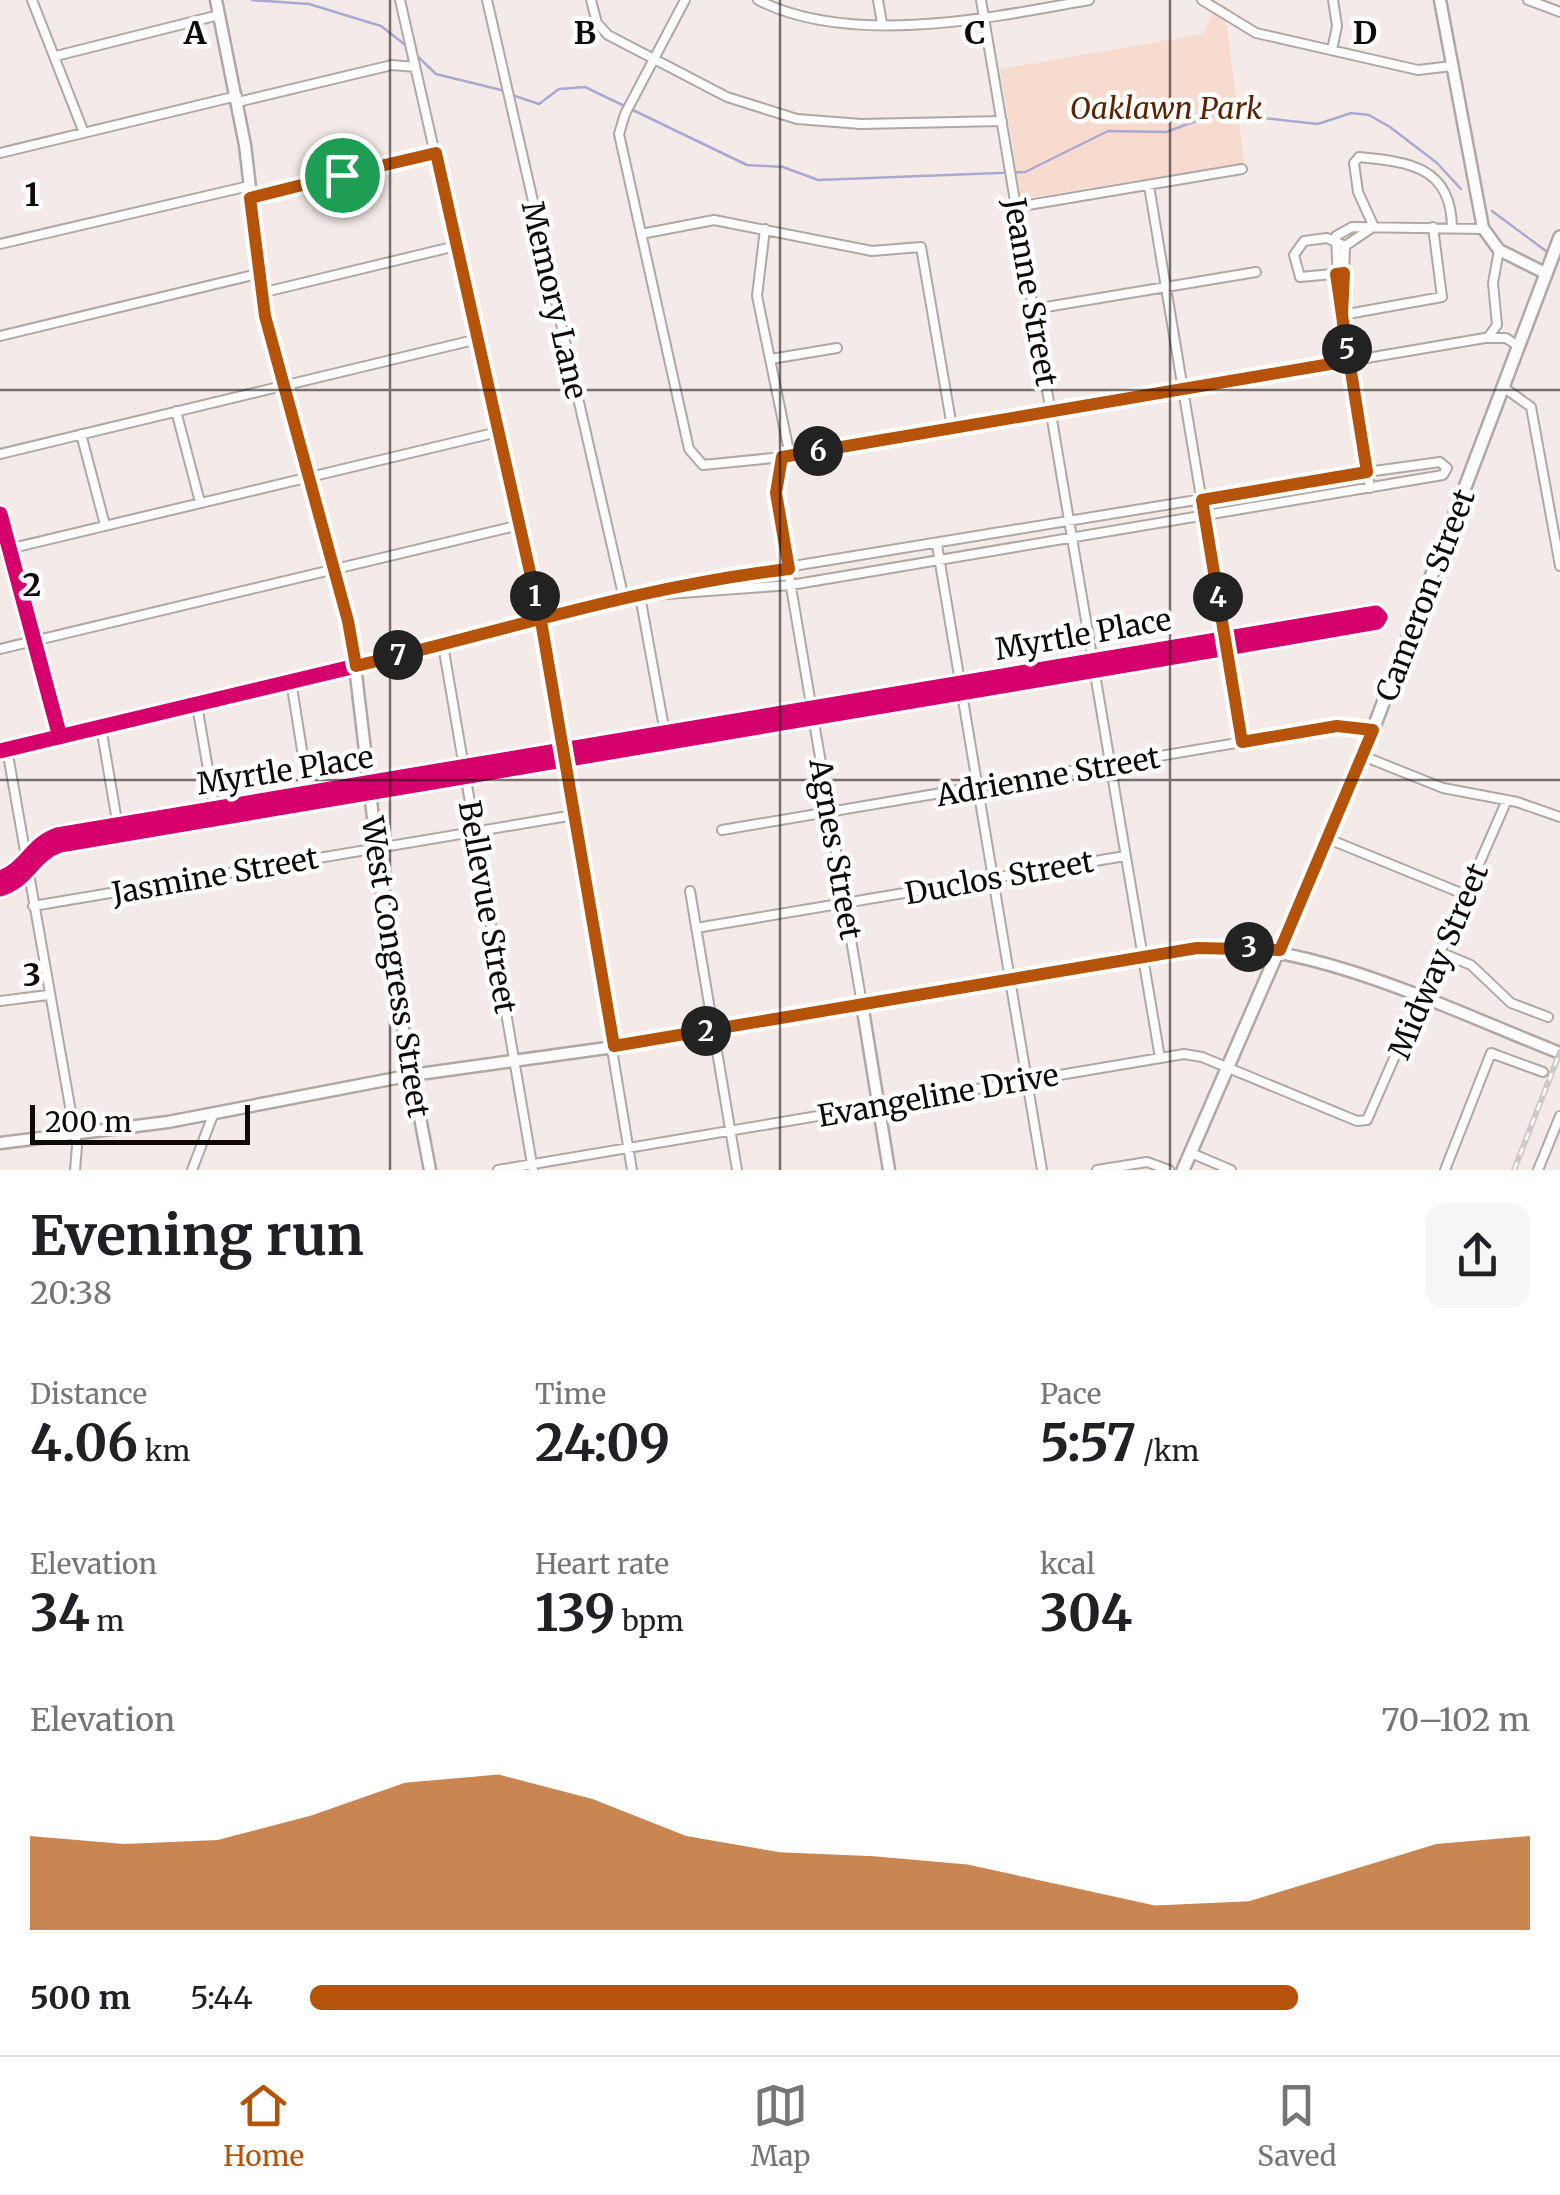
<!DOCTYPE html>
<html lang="en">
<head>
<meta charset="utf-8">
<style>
	:root { --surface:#fff; --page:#f6f6f6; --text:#202124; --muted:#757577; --line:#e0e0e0; --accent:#b45309 }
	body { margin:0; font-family:Merriweather,serif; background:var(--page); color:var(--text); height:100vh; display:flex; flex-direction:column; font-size:38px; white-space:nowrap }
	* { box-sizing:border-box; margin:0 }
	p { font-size:32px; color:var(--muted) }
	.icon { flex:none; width:55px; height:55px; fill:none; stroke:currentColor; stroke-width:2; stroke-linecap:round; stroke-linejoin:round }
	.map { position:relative; height:1170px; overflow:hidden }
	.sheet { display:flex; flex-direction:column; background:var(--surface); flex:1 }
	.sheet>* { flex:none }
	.scale { position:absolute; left:30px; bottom:25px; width:220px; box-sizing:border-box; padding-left:10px; border:5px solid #0f0a08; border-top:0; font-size:28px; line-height:35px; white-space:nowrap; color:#0f0a08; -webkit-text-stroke:8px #fff; paint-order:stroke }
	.pin { position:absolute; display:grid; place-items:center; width:85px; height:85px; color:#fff; margin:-42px; border:5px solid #fff; border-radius:50%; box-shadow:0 2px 10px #0007 }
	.km { position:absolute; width:50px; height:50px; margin:-25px; border-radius:50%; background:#222; color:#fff; font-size:28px; line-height:50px; text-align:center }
	.round { display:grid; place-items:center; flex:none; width:105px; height:105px; border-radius:20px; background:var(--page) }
	.overview { display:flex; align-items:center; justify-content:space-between; height:170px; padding:0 30px }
	h1 { font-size:55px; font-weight:700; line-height:75px }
	.stats { display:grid; grid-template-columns:repeat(3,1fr); gap:15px; height:170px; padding:10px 30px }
	.stats div { display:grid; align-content:center }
	.stats b { font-size:50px; font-weight:700 }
	.stats small { font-size:28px; font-weight:400 }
	.stats p { font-size:28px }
	.chart { height:280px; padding:20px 30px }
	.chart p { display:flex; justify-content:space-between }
	.chart svg { width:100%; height:180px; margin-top:10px; fill:var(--accent); opacity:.7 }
	ul { padding:0 30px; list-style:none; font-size:32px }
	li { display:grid; grid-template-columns:160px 120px 1fr; align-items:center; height:75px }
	li i { height:25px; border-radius:12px; background:var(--accent) }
	.dock { display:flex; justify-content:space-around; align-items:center; height:140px; border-top:2px solid var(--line); background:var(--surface); font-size:28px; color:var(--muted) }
	.dock a { display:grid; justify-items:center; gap:5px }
	.dock .active { color:var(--accent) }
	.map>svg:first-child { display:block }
	.green { fill:#f8dbcf }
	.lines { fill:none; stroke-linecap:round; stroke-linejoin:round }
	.stream { stroke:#aba9d2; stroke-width:2.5 }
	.street-casing { stroke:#afa8a5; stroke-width:12 }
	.secondary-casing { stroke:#afa8a5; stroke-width:15 }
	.primary-casing { stroke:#afa8a5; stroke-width:16 }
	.street { stroke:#fdfcfc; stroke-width:8 }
	.secondary { stroke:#fdfcfc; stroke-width:10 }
	.primary { stroke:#fdfcfc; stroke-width:11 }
	.rail-casing { stroke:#cccac9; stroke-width:6 }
	.rail { stroke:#fff; stroke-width:2.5; stroke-dasharray:8; stroke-linecap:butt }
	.cycleway-casing { stroke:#fff; stroke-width:21 }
	.cycleway { stroke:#d6006c; stroke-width:15 }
	.route-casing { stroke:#fff; stroke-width:20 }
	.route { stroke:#b45309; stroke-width:12 }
	.grid { fill:none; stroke:#0f0a08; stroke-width:2.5; stroke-opacity:0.55 }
	.labels { text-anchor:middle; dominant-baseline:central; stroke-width:9; stroke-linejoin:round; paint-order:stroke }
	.park-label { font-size:30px; font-style:italic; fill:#5b2203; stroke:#fff }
	.street-label { font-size:30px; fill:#0f0a08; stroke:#fff }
	.grid-label { font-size:32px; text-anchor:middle; font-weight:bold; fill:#0f0a08; stroke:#fff; stroke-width:9; stroke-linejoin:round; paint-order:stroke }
</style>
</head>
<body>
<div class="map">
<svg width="1560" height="1170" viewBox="0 0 1560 1170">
	<rect width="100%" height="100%" fill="#f4ebe8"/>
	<path class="green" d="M1214,12L1226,19L1244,163L1021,199L1000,69L1203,34Z"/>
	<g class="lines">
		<path class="stream" d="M252,0L309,4L381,26L408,47
			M414,53L436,74L505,91
			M512,95L539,104L559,89L585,87L747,165L783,167L818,180L1025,172L1108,131L1166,132L1218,113L1318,124L1351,113L1369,115L1390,127L1437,163L1461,189
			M1492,211L1546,251"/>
		<defs>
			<path id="street" d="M32,0L84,133
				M400,0L541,621L632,1170
				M487,0L624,599
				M591,0L597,23L608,35L727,97L797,119L861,124L1002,121
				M685,0L625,114L619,134L689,449L703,465L783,457L1485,338H1506L1518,346
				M758,0C850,47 991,18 1089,0
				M878,0L882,23
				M981,0L1160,1058
				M1202,0L1256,33L1418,70L1452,66
				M1528,0L1560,12
				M1332,50L1337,26L1333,0
				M56,56L219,15
				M238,102L392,65L415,67
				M0,153L237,96
				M1149,186L1242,742
				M250,197L435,153
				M1016,207L1242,169
				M1374,227L1358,192L1354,163L1359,157C1410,162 1451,167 1452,227
				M765,229L757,296L790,456
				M641,234L714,220L872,251L921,247L952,427
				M0,244L249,186
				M1344,273L1300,277L1294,255L1304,241L1327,238L1345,246
				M261,293L456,246
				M1034,309L1256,272
				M1343,311L1345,246L1370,229
				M1342,315L1442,297L1433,227
				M0,336L257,274
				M1489,336L1497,325L1493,283L1499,250
				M771,359L837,348
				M1503,387L1531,407L1560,566
				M176,411L200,502
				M81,434L105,525
				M0,454L478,339
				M783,457L775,493L862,1004
				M1370,488L1339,304L1336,236L1352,227L1484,229
				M0,514L60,737
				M937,545L1042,1170
				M0,551L498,432
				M640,596L667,744
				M443,645L533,1170
				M0,649L520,525
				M356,666L677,585L1367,472L1440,462L1447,468L1443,475L791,585L640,596
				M291,681L309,794
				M197,705L215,810
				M101,727L118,827
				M7,749L77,1146L75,1170
				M1363,756L1443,788L1517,802L1560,817
				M722,830L1337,726L1373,730
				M1326,838L1466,895
				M0,878C26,869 31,844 57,835L1376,613L1380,617L1377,622L1227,648L60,845C32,855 28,881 0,889
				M690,891L737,1170
				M33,906L574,815
				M696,928L1125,856
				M1442,953L1471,965L1511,1003L1548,1017
				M0,1001L48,995
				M1191,1153L1231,1170
				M192,1170L213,1115
				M498,1170L1184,1054L1202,1057L1357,1121L1367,1120L1507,800
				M1097,1170L1147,1162L1169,1170
				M1445,1170L1491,1053L1543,1072
				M1538,1170L1560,1116"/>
			<path id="secondary" d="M216,0L245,145L265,315L352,641L390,960L430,1170
				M1440,0L1483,228L1499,250L1545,273
				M0,751L356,666
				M862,1004L889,1170
				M0,1143L168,1122L412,1075L614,1047L1209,947C1315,942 1460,1014 1560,1053"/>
			<path id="primary" d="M1183,1170L1363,756L1560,237"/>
		</defs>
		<use href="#street" class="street-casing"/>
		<use href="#secondary" class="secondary-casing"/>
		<use href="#primary" class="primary-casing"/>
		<use href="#street" class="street"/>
		<use href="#secondary" class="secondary"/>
		<use href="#primary" class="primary"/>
		<defs>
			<path id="rail" d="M1514,1170L1560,1052"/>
		</defs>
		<use href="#rail" class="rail-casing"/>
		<use href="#rail" class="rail"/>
		<defs>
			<path id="cycleway" d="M0,514L60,737
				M0,751L356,666
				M0,878C26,869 31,844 57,835L1376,613L1380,617L1377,622L1227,648L60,845C32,855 28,881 0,889"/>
		</defs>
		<use href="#cycleway" class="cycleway-casing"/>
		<use href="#cycleway" class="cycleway"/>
	</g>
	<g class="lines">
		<defs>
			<path id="route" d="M342,175L436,153L541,621L614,1046L1197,948L1280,950L1373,730L1337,726L1242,742L1202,500L1367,472L1342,315L1336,274L1344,273L1342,315L1348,361L782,457L776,493L789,569C642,586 499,632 356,666L348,621L265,316L250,198L342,175"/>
		</defs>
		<use href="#route" class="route-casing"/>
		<use href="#route" class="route"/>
	</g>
	<path class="grid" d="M390,0V1170M780,0V1170M1170,0V1170M0,390H1560M0,780H1560"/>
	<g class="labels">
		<g class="park-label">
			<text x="1166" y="108">Oaklawn Park</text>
		</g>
		<g class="street-label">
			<text transform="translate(1031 292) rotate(80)">Jeanne Street</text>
			<text transform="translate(555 300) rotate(77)">Memory Lane</text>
			<text transform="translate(1425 595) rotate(-69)">Cameron Street</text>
			<text transform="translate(1083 634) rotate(-10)">Myrtle Place</text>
			<text transform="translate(285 770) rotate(-9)">Myrtle Place</text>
			<text transform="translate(1048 776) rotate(-10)">Adrienne Street</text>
			<text transform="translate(836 849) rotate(80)">Agnes Street</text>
			<text transform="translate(215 875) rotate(-10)">Jasmine Street</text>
			<text transform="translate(999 877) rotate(-10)">Duclos Street</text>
			<text transform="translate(488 907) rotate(80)">Bellevue Street</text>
			<text transform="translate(1438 961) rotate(-67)">Midway Street</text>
			<text transform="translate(396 967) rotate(81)">West Congress Street</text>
			<text transform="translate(938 1095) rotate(-10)">Evangeline Drive</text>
		</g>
	</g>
	<g class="grid-label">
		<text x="195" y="44">A</text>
		<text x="585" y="44">B</text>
		<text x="975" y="44">C</text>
		<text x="1365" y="44">D</text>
		<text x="32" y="206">1</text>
		<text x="32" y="596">2</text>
		<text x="32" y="986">3</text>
	</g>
</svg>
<div class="scale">200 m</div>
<div class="pin" style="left:342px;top:175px;background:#1e9e55"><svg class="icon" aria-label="arrive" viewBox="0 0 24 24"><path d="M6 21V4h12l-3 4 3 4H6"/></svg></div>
<b class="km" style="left:535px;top:596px">1</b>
<b class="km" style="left:706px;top:1031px">2</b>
<b class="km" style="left:1249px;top:947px">3</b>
<b class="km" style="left:1218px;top:597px">4</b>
<b class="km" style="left:1347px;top:349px">5</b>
<b class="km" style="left:818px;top:451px">6</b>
<b class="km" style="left:398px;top:655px">7</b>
</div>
<section class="sheet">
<div class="overview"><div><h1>Evening run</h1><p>20:38</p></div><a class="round"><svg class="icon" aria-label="share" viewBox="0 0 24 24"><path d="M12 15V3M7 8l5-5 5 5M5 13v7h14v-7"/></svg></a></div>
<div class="stats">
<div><p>Distance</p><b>4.06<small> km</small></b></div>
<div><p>Time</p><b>24:09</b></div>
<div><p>Pace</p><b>5:57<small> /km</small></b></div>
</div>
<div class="stats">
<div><p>Elevation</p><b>34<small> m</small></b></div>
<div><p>Heart rate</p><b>139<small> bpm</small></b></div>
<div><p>kcal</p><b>304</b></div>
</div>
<div class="chart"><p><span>Elevation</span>70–102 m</p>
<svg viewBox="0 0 160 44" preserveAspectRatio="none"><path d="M0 44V21L10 23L20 22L30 16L40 8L50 6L60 12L70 21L80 25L90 26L100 28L110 33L120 38L130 37L140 30L150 23L160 21V44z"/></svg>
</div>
<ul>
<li><b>500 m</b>5:44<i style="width:81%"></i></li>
</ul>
</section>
<nav class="dock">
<a class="active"><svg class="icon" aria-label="home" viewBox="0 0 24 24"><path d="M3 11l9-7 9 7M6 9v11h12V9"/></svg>Home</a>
<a><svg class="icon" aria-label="map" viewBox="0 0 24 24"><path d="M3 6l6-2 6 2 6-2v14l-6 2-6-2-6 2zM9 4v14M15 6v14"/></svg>Map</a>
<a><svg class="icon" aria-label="saved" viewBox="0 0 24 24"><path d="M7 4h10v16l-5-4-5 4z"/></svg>Saved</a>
</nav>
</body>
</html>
